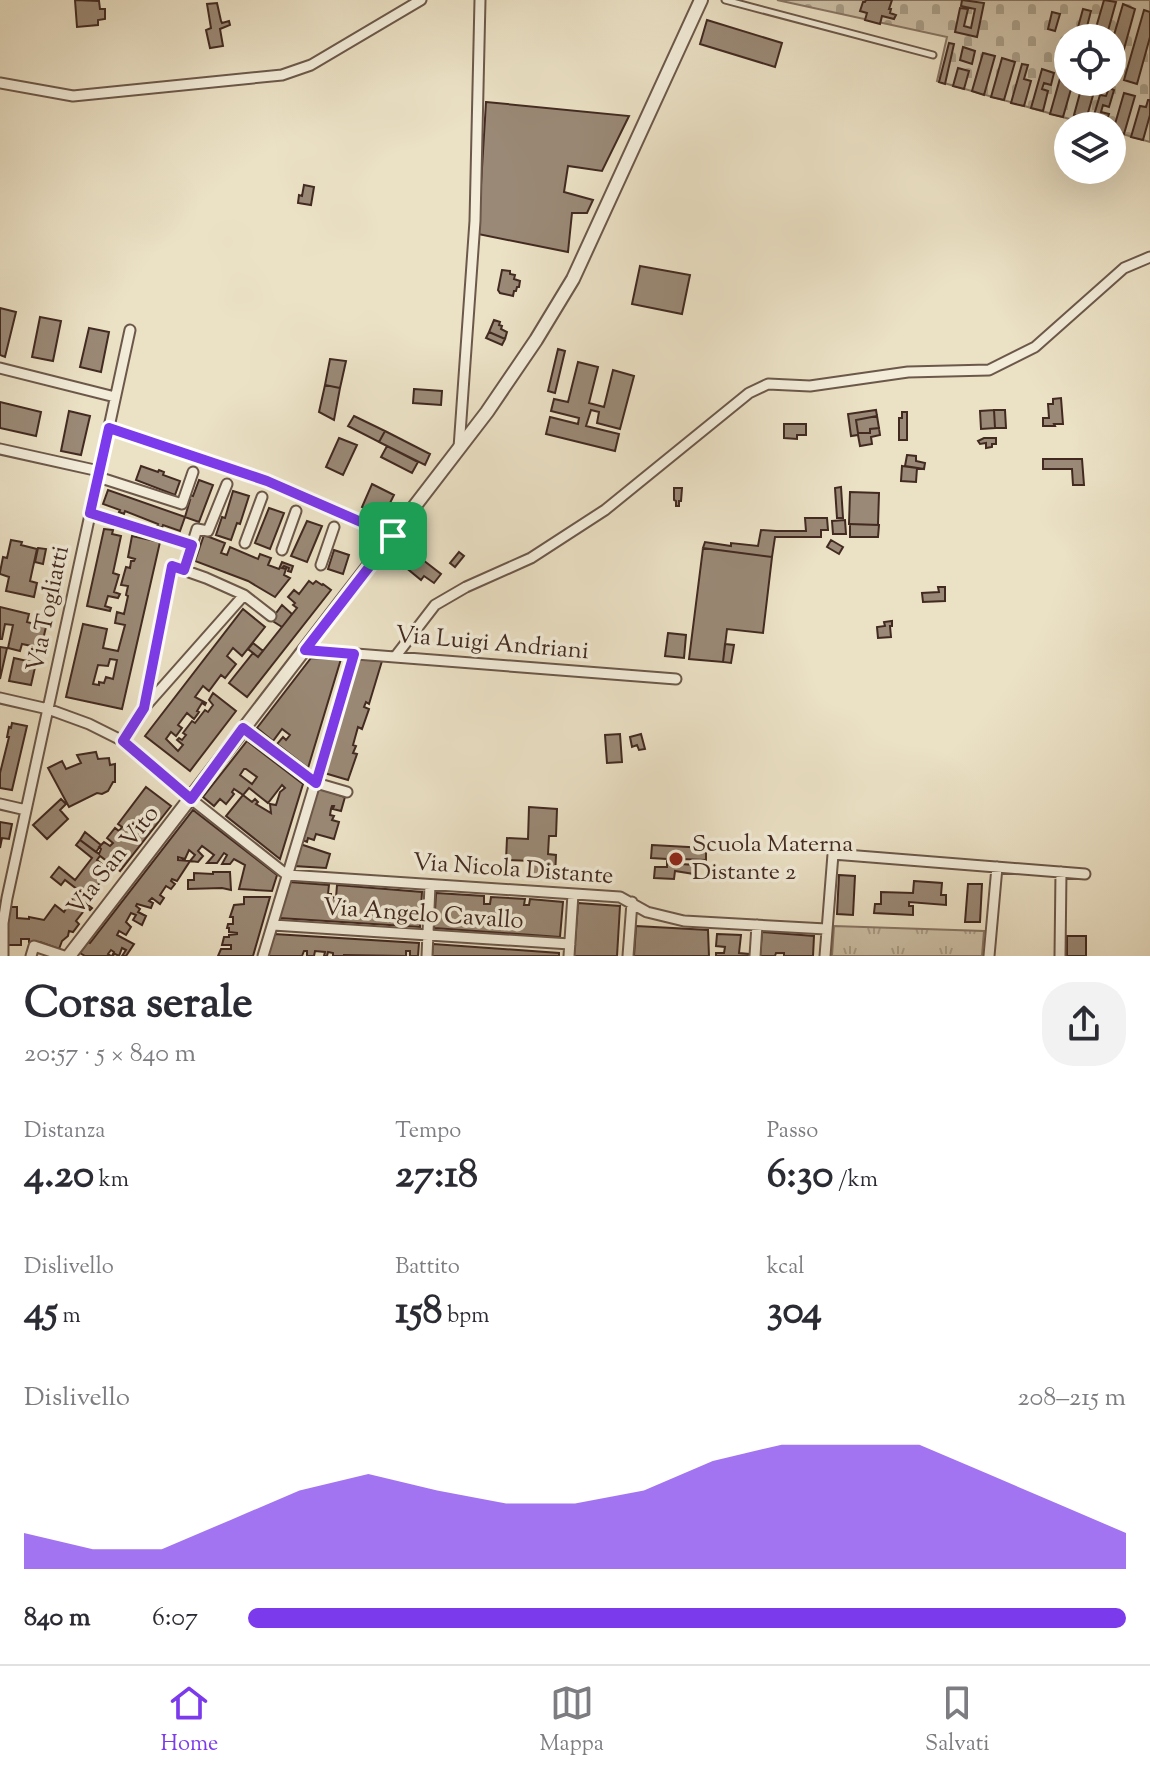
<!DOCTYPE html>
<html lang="it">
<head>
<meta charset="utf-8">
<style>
	:root { --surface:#fff; --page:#f2f2f3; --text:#2b2b33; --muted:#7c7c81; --line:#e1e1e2; --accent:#7c3aed }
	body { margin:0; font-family:"Sorts Mill Goudy",serif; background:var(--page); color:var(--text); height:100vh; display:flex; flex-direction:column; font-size:30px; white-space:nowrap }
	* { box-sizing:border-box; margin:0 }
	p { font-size:26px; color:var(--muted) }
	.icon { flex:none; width:44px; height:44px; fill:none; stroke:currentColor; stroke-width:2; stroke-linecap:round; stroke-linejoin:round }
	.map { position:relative; height:956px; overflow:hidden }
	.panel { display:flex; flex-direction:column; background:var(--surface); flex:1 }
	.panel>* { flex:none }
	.buttons { position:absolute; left:1054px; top:24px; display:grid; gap:16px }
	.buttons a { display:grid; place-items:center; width:72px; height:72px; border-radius:50%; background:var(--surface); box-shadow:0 8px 32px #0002; font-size:40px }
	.pin { position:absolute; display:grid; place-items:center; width:68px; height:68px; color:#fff; margin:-34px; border-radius:16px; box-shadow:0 4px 12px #0006 }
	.round { display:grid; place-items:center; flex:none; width:84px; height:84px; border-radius:32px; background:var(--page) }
	.overview { display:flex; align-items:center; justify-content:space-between; height:136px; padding:0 24px }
	h1 { font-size:44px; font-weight:700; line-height:60px }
	.metrics { display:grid; grid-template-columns:repeat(3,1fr); gap:12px; height:136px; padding:8px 24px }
	.metrics div { display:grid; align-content:center }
	.metrics b { font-size:40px; font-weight:700 }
	.metrics small { font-size:22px; font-weight:400 }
	.metrics p { font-size:22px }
	.chart { height:224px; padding:16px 24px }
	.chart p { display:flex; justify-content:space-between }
	.chart svg { width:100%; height:144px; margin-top:8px; fill:var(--accent); opacity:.7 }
	ul { padding:0 24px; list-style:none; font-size:26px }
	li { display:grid; grid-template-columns:128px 96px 1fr; align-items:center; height:60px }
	li i { height:20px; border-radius:10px; background:var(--accent) }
	.menu { display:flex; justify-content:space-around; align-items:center; height:112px; border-top:2px solid var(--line); background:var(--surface); font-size:22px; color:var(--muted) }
	.menu a { display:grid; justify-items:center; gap:4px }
	.menu .on { color:var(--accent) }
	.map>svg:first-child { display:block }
	.cemetery { fill:url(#cemetery-stones); stroke:#887665; stroke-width:2; fill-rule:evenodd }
	.park { fill:url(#park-tufts); stroke:#887665; stroke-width:2 }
	.building { fill:#9a8976; stroke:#422a21; stroke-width:2; fill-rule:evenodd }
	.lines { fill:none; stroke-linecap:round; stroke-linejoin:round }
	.service-casing { stroke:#6c584a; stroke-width:9 }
	.minor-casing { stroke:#6c584a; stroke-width:13 }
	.tertiary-casing { stroke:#6c584a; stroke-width:16 }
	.service { stroke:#f2ecd9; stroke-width:5 }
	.minor { stroke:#f2ecd9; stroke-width:9 }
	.tertiary { stroke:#f2ecd9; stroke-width:12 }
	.route-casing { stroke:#fff; stroke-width:16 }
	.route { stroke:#7c3aed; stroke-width:10 }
	.poi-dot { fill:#8f2418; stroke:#f2ecd9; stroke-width:3 }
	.labels { text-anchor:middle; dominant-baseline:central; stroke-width:7; stroke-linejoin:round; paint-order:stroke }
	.street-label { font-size:24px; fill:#422a21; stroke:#f2ecd9 }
	.poi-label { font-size:24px; fill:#422a21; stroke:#f2ecd9; text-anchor:start }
</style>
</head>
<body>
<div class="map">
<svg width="1150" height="956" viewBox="0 0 1150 956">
	<defs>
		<pattern id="cemetery-stones" width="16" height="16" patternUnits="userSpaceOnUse" patternTransform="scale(2)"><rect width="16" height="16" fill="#cec2a9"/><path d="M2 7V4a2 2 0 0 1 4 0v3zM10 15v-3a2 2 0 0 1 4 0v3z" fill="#a99e89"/></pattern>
		<pattern id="park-tufts" width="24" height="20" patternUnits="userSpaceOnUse" patternTransform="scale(2)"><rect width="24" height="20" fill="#cec2a9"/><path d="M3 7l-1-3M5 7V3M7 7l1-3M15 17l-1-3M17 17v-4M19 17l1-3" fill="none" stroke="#a99e89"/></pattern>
	</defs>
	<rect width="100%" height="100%" fill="#ebe1c5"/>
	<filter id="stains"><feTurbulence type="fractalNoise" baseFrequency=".0025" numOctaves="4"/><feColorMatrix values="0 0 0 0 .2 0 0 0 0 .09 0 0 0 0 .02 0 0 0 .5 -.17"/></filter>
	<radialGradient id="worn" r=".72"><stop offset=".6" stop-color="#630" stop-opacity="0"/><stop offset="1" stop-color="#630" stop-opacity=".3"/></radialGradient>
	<path class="cemetery" d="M777,0H1150V142L1112,131V126H1094L937,81L947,37ZM1068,38H1112V82H1068Z"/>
	<path class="park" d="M834,926L984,931L982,956H832Z"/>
	<path class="building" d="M75,0L99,1L100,9H105V19L98,20V25L77,27Z
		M866,0H892L889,9H891L890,13L896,15L894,19L882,16L880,24L865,20L867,13L860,11L863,2H865Z
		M962,0L984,3L977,37L955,32L960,8L968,9L964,26L971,28L975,9L961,6Z
		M1104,0L1116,2L1106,38H1093Z
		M217,3L221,21L222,23L229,21L230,25L220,29L223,46L210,48L206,30L211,28L207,4Z
		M1123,4L1135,9L1116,78L1112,77V42Z
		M1083,9L1091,11L1084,38H1075Z
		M1144,10L1150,12V37L1137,84L1124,80Z
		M1052,12L1060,14L1055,31L1048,29Z
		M707,20L782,43L775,67L700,44Z
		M949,43L954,44L945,84L939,82Z
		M963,47L975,51L972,64L960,60Z
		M983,53L995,56L984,95L972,91Z
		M1002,58L1015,62L1004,100L991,97Z
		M1022,64L1028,65L1024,79L1031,81L1024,106L1011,103Z
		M958,68L969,71L964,89L953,86Z
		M1042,69L1054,73L1051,85L1044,83L1042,89L1048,91L1043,111L1031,108Z
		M1061,75L1068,77V82H1073L1063,117L1050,114Z
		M1083,82L1096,85L1085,123L1079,122L1081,116L1074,115Z
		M1109,88L1114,90L1109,107L1103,105L1101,112L1109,114L1105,126L1091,125L1100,95L1106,96Z
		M1124,93L1135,96L1124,134L1113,131Z
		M1148,100H1150V115L1143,140L1131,137L1140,106L1146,107Z
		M486,102L629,116L602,171L568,166L564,192L593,200L587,213H572L568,252L478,234Z
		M304,185L314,187L311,205L298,203L299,195L302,196Z
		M640,266L690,275L682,314L632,304Z
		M502,270L510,271V274L515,275L514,279L520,281L519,287H517L516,291H514L513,296L500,293L498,290Z
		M0,308L16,312L5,357L0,355Z
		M40,317L61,321L53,361L32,357Z
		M494,320L500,322L499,325L502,326L501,329L507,332L505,339L489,332Z
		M89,328L109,332L101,372L80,367Z
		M489,332L505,339L502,345L486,338Z
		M558,349L565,351L555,393L548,391Z
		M330,359L346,361L340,388L325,385Z
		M578,362L598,367L589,403L604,407L613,370L634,376L620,429L597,423L599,412L591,410L586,426L619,434L615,451L546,434L550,417L578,424L579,418L551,411L554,399L568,402Z
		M325,385L340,388L334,420L319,412Z
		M414,389L442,391L441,405L413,403Z
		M1061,398L1063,424H1054L1055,426H1043V418H1049L1048,404H1053V399Z
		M0,402L41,412L36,436L0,428Z
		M876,410L877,416L856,420L858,433H870V429L879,428L880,435L871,437L872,444L860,446L858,435L851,436L848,414Z
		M994,410L995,428L981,429L980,411Z
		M994,410H1005L1006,428H995Z
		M69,411L90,416L81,455L61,451Z
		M902,412H907V440H899V418H902Z
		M354,416L385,431L379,442L348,426Z
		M877,416L879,428L870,429V433H858L856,420Z
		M784,424H806V435H797V439L784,438Z
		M385,431L430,454L425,465L379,442Z
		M339,438L357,445L343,475L326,467Z
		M984,438H996V444H992V447L986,448V443L980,444L978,441Z
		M387,446L418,462L412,473L381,457Z
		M907,455L916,456V461L925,463L924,469L905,466Z
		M1043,459H1082L1084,485H1073L1072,469H1043Z
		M141,466L158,472L159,470L164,472L163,475L180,481L175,495L136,480Z
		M902,466L917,468L916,482L901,481Z
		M199,480L213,485L199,522L185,517L180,531L163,525L162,528L157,526L158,524L125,511L124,514L119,512L120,510L103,504L108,490L185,517L190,500H188L190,495L193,496Z
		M372,484L394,495L383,517L362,507Z
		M841,487L843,518H837L835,488Z
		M674,488H682L681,501H679V506H676V501L674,500Z
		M233,491L249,496L240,524L237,523L231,540L216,535L222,517L225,518Z
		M850,492L879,493L878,525L849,524Z
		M269,508L284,513L270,549L255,543Z
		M805,518H827L828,530H821V537H775L772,557L703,548L705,542L731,546V543L758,546L761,530L776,531H806Z
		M845,520L846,534H833L832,521Z
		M307,521L322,526L307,562L291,556Z
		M850,524L879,525L878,537H850Z
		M104,529L113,530L112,534L121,536L113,573L119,575L114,592L120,594L118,598L108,596L105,606L111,608L110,611L87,606Z
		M204,535L225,543L221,553L227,555L230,547L258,559L260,554L271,558L268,565L279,569L282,562L293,566L291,572L288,571L289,568L284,566L282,568L286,569L284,575L290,578L275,597L248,581L195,561Z
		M132,536L160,542L122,709L66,697L83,624L107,629L103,648L118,651L125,625L115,623L117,612L124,614L128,596L126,595L128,586L121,585L126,567L130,568L131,561H134L135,559L128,557ZM110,659L117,660L113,679L106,677L104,683L99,682V685L93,684L98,665L108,666Z
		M11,540L22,542L21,545L37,549L30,581L37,583L34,597L6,591L9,577L0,574V572L3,557L7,558Z
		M831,540L843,547L839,554L827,547Z
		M38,548L46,549L43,564L35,562Z
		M703,548L772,557L763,633L727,629L723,662L689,659Z
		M334,550L349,555L343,574L328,569Z
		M459,552L464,556L455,567L450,563Z
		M414,553L441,574L434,583L424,576L421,580L404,566Z
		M309,581L313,584L316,581L322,585L323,584L331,590L247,697L229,683L253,653L258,657L297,608L293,605L295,603L288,597L294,590L299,594Z
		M938,587H945V601L923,602L922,593L939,592Z
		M282,605L292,614L282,627L271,620Z
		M0,607L29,614L27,622L46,627L41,648L22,644L20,651L8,648L13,625L5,624L2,639H0Z
		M243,609L265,627L242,656L233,648L227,656L236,664L225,678L221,675L209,691L203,686L195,697L206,703L205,705L202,703L197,711L199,712L194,719L187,713L178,725L182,728L176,736L171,732L166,739L178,751L183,745L177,740L179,738L182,740L186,735L183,733L192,721L195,723L205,710L208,712L213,705L209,700L213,693L236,711L190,771L145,736Z
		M892,621V626H890L891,637L878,638L877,627L885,626L884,622Z
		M668,633L686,635L684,658L665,656Z
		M253,643L263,651L258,657L248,649Z
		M725,644L734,645L731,663L723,662Z
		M0,647L7,648L0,679Z
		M14,658L36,663L31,685L9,681Z
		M311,658L341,659L308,768L277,744L283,737L286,740L290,735L282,729L273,741L257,728Z
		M356,659L382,661L369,704L366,702L364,707L369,709L362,729L358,727L353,745L356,746L353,753L357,754L348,780L321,772Z
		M12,723L27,726L12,790L0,788V773L9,737H7L9,727L11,728Z
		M620,734L622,762L607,763L605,735Z
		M641,734L645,749L639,750L637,745L632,747L630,737Z
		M247,741L303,784L280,859L226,816L243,795L234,789L232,792L234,794L226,804L220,799L214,806L203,797ZM244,769H246L257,777L252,784L240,775ZM282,785L285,788L280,792L276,805L270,804L271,813L256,804L258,802L255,799L252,802L243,795L249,788L268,803Z
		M96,752L98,759L109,758L110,765L115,764V782H113L108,791L102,794L97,793L69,807L48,768L62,761L66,769L81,763L77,755Z
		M146,787L171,806L120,871L100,856L97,860L108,869L104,873L106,875L92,893L90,891L86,896L65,880L61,885L51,877L59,867L75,880L92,858L76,845L80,840L99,854L101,849L99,847L104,842L110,846L113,843L107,838L115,828L119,831L122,827L118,824Z
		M317,788L345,797L341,811L333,809L334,806H332L331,809L330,815L334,816L332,820L339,822L334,839L316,834L314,840L308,838L307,842L302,840Z
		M61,799L66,804L60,810L68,819L47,839L33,825Z
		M529,807L557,809L556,836H549L548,854L556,855L555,877L531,876L532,861L506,860L507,838L528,839Z
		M193,810L277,875L272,891L239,889L245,865L234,859L230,864H222L227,855L224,853L217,863H207L214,855L202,846L198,851L203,856L198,862L190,861L195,855L189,850L185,859L178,857V860L190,861L177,881L172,879L171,881L175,884L171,889L166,886L160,895L164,898L160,904L152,898L149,901L153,903L151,908L137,904L136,906L140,909L138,912L146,916L142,925L133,920L136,915L131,913L126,922L131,927L126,935L119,931L117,935L134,944L126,956H122L126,950L122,948L119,956L115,954L112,956L114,952L111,950L108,954L111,956H85L80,953L88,942L90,943Z
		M0,822L12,824L9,839L2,838L0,848Z
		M85,832L101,845L96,852L80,840Z
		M300,844L330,854L326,868L294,866Z
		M652,845L706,848V860L682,859V864L694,865V874L675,871L674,879L654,878L655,867H667V859L651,858Z
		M213,872H230L231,890L222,888L188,889V880H194V873L213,874Z
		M839,875L855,876L853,915L837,914Z
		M914,881L942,883L941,895H946V905L909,902V906H913V915L874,913L875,904H881V892L913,893Z
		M289,882L329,885L328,894H331V897L336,898L337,885L422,892L420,927L279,918Z
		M968,884H982L980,922H965Z
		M436,893L484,896V904H490L491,897L525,899L524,905H529L530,899L563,902L560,937L434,928Z
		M75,895L92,908L90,910L87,907L76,921L79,924L73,932L69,931L68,936L62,941L59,949L40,942H29V939H21V945H6L9,907H17V918L29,919V917L44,920L55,905L64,912Z
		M244,897H270L253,956H218L221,949H231V945H222L224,937H229V935L237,934V933L229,932V928H227L228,924H233V917H230L234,905L244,904Z
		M578,903L620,906L617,956H574Z
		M636,926L708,930L709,956H634Z
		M762,932L814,936L813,956H784V953H776L775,956H760Z
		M274,934L419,943L418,956H410V951H406V956L344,955V956H333V953L328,952L327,956H324L325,952L315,951L314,956H307V951H304L302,956H267Z
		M717,934L741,935L739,953L749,954V956H716V953H724L725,947L716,946Z
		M1067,936H1086V956H1067Z
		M433,944L559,953V956H432Z"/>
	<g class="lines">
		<defs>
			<path id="service" d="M725,0L933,55"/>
			<path id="minor" d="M0,83L73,96L282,75L311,65L421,0
				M0,368L115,397
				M109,428L267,481L393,536
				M459,448L475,221L480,0
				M0,449L99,471
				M98,477L182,504L193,472
				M90,513L192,545
				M245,543L262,497
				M282,550L296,511
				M321,565L334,527
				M184,570L197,529L208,531L227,484
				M244,595L271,616
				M305,650L676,679
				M395,657L435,605L466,587L531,558L605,510L749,393L768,384L810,386L908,372L989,370L1035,347L1124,268L1150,257
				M0,698L48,709L89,724L123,741L191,799L287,875L620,897L647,912L684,921L826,929
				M243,728L316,783L347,792
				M123,741L144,708L244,595L206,578L172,566L144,708
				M0,804L26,810
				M273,925L570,944
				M3,956V923L7,898L130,330
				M31,956L34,946L64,956
				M263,956L354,654
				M427,956L430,885
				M569,956L573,894
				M628,956L632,902
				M755,956L757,925
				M825,956L833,854L1085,874
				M989,956L997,867
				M1060,956L1061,872"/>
			<path id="tertiary" d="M69,956L487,412L536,340L573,279L701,0"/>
		</defs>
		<use href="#service" class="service-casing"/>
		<use href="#minor" class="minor-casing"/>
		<use href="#tertiary" class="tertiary-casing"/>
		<use href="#service" class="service"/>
		<use href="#minor" class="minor"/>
		<use href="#tertiary" class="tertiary"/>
	</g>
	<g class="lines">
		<defs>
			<path id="route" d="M109,428L267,481L393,536L305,650L354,654L316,783L243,728L191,799L123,741L144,708L172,566L184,570L192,545L90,513Z"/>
		</defs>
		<use href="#route" class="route-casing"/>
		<use href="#route" class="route"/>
	</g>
	<circle class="poi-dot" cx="676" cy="859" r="8"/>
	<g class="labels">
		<g class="street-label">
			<text transform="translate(49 609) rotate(-78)">Via Togliatti</text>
			<text transform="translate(492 644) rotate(5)">Via Luigi Andriani</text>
			<text transform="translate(114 861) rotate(-52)">Via San Vito</text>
			<text transform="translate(513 870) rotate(4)">Via Nicola Distante</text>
			<text transform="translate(423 915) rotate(4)">Via Angelo Cavallo</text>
		</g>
		<g class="poi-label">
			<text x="692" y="845">Scuola Materna<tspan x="692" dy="28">Distante 2</tspan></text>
		</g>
	</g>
	<rect width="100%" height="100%" filter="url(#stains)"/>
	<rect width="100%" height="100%" fill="url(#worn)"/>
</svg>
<div class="buttons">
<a><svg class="icon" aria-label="locate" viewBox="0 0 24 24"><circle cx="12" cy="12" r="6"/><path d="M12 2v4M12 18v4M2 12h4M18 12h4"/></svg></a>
<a><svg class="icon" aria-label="layers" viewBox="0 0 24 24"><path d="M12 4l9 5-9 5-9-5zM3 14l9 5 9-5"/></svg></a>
</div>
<div class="pin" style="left:393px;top:536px;background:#1e9e55"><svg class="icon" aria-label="arrive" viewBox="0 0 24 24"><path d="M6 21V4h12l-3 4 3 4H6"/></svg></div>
</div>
<section class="panel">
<div class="overview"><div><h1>Corsa serale</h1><p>20:57 · 5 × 840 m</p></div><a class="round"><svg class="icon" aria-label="share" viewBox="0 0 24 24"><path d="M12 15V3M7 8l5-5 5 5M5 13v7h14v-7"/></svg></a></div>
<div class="metrics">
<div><p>Distanza</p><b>4.20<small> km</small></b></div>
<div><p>Tempo</p><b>27:18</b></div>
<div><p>Passo</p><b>6:30<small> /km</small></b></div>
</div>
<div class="metrics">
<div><p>Dislivello</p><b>45<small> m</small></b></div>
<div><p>Battito</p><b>158<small> bpm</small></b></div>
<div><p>kcal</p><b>304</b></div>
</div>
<div class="chart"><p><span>Dislivello</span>208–215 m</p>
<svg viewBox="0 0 160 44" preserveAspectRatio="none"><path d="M0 44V33L10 38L20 38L30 29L40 20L50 15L60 20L70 24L80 24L90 20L100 11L110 6L120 6L130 6L140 15L150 24L160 33V44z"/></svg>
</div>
<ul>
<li><b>840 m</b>6:07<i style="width:100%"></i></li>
</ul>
</section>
<nav class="menu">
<a class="on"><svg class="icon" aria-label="home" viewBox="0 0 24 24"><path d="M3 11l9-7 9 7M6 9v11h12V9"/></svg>Home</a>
<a><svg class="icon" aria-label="map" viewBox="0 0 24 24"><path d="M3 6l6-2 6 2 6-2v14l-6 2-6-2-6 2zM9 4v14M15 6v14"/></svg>Mappa</a>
<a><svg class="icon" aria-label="saved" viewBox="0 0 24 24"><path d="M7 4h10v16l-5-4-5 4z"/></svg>Salvati</a>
</nav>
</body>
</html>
